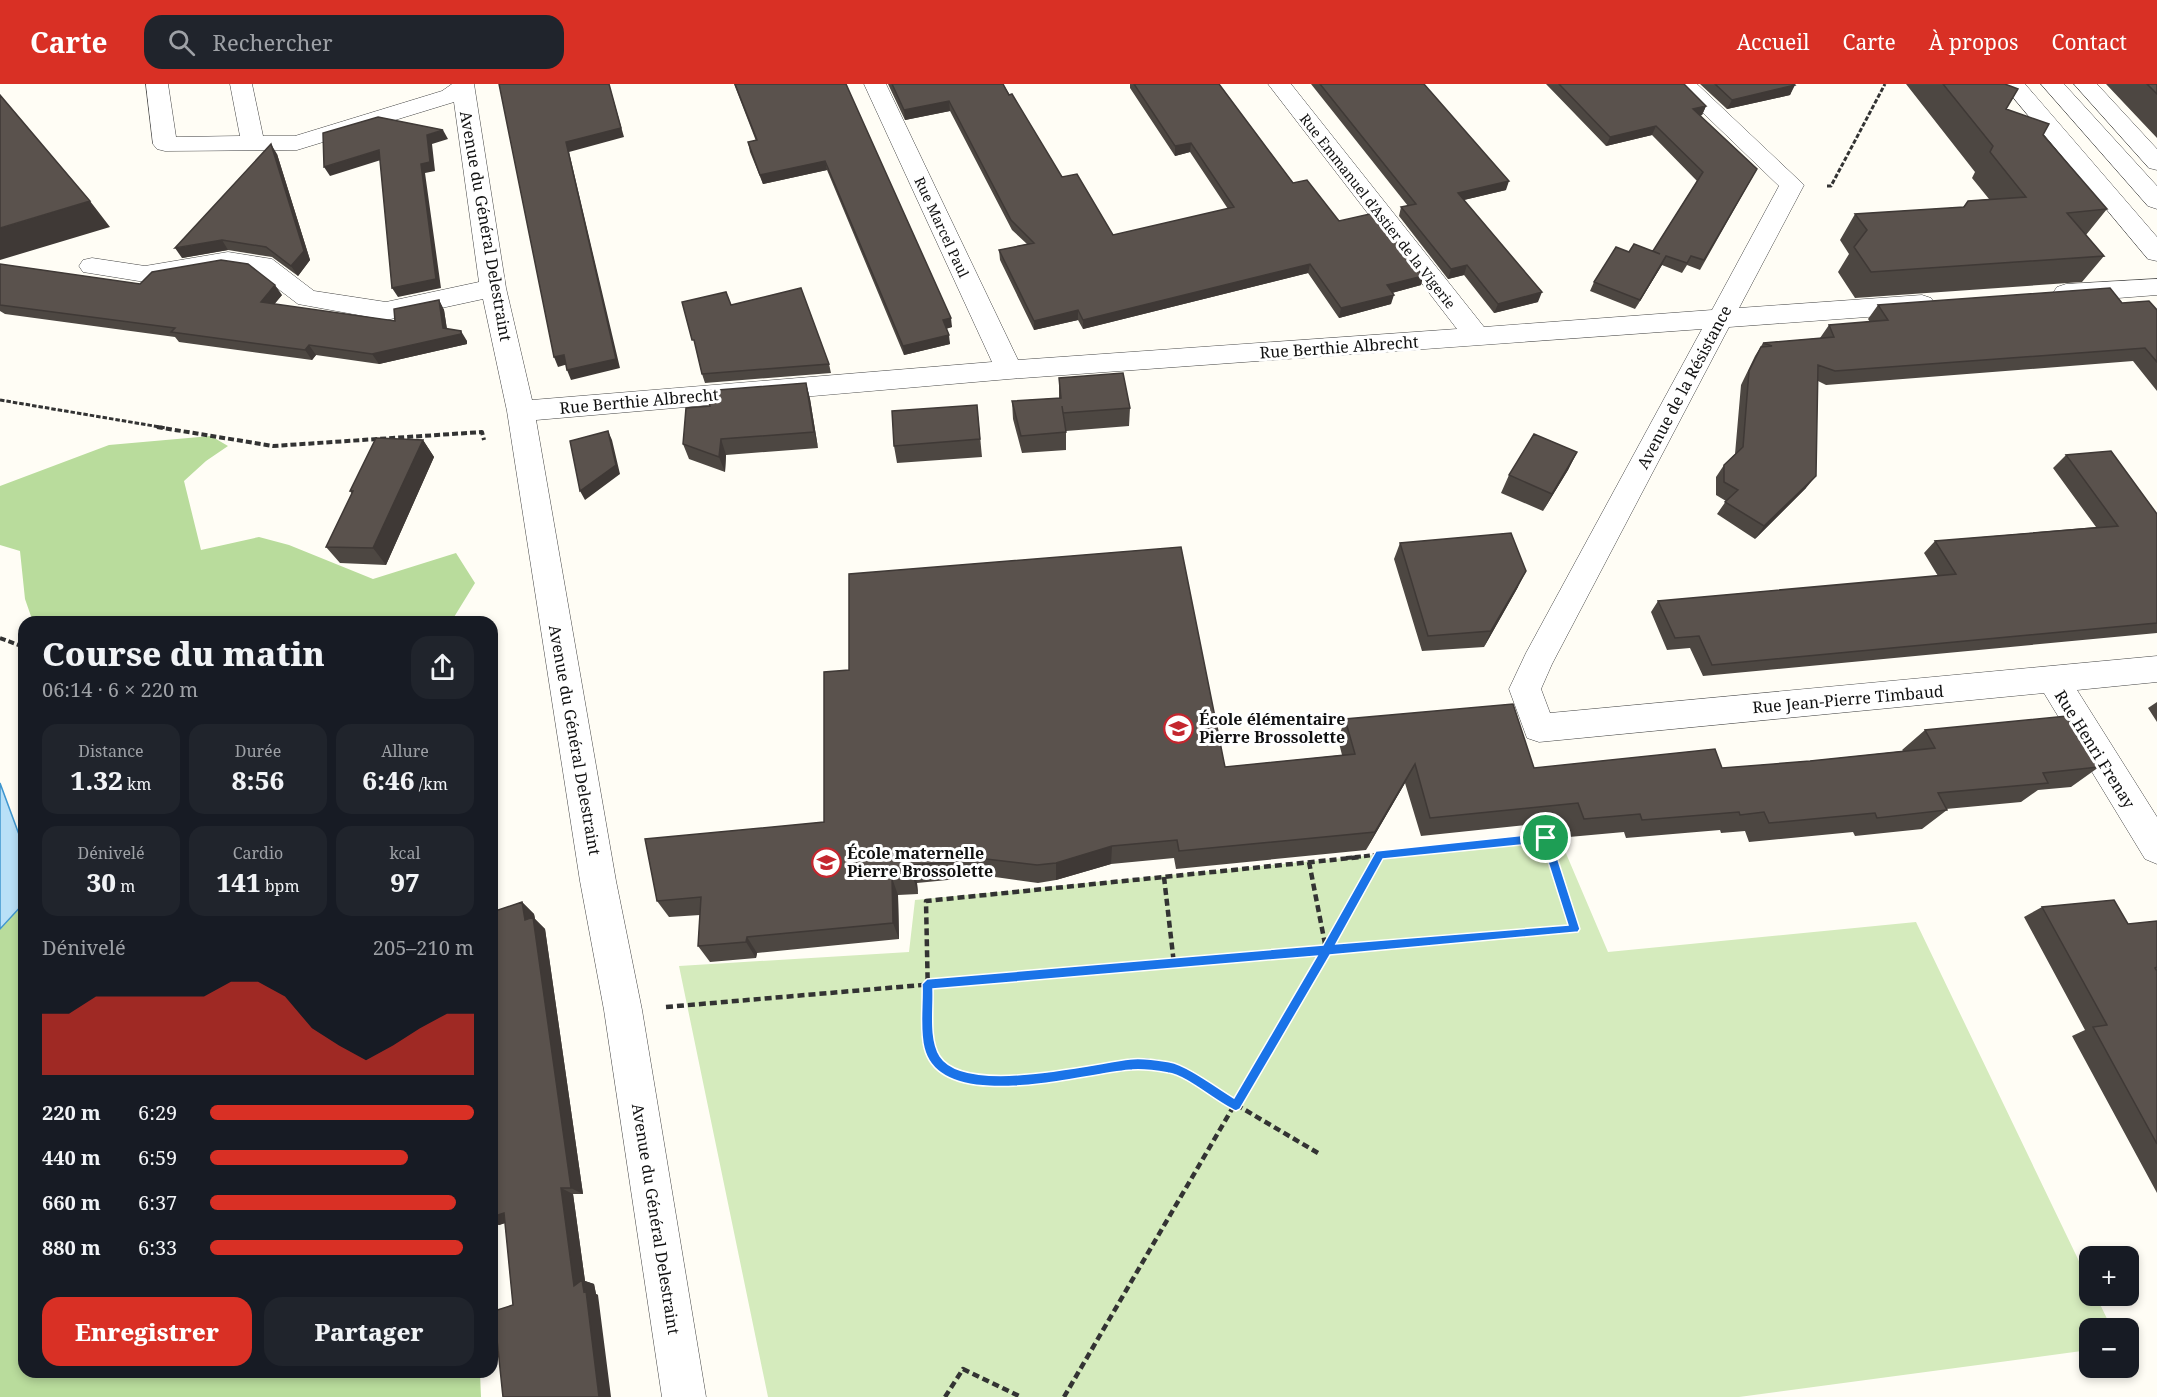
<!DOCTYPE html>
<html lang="fr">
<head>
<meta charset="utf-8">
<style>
	:root { --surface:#171b24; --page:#20242c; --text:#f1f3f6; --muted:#9ea1a6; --accent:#d93025 }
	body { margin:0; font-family:"Noto Serif",serif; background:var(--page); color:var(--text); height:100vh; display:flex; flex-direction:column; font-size:22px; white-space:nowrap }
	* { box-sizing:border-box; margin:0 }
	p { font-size:20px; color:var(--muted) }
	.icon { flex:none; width:33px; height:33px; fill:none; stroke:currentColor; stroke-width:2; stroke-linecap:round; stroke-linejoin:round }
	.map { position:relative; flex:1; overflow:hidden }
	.panel { position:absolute; left:18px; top:532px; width:480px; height:762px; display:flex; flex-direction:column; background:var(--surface); border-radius:18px; box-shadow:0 3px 9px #0003 }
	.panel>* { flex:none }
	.fabs { position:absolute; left:2079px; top:1162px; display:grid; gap:12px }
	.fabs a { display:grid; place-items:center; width:60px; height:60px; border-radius:12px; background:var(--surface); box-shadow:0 3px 9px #0003; font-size:30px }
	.pin { position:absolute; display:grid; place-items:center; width:51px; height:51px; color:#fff; margin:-26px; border:3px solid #fff; border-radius:50%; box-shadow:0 2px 6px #0007 }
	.round { display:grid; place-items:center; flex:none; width:63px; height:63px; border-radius:18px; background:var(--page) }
	.headline { display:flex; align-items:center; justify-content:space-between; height:102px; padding:0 24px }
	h1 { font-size:33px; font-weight:800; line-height:45px }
	.figures { display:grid; grid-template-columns:repeat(3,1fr); gap:9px; height:102px; padding:6px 24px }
	.figures div { display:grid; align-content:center; border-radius:15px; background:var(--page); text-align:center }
	.figures b { font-size:26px; font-weight:800 }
	.figures small { font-size:16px; font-weight:400 }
	.figures p { font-size:16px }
	.chart { height:168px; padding:12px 24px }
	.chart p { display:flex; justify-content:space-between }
	.chart svg { width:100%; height:108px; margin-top:6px; fill:var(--accent); opacity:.7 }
	.cta { display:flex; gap:12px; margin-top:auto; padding:12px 24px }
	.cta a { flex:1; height:69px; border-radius:18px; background:var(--accent); color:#fff; font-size:24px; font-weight:800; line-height:69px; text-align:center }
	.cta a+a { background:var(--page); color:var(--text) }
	ul { padding:0 24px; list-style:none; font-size:20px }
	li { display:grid; grid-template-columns:96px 72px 1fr; align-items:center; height:45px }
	li i { height:15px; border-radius:8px; background:var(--accent) }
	header { display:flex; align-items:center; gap:36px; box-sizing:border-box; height:84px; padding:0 30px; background:var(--accent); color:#fff }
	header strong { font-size:28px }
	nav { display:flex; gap:33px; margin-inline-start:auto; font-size:21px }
	.search { width:420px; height:54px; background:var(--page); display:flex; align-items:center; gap:15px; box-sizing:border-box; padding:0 21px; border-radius:18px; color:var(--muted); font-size:22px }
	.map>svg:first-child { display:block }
	.green { fill:#d5ebbd }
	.forest { fill:#b9dc9c }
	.water { fill:#b9e0f7; stroke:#3f96cf; stroke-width:1.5 }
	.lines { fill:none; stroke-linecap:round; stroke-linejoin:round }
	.minor-casing { stroke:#444; stroke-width:1 }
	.path-far2 { stroke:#333; stroke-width:3; stroke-dasharray:4.5 2; stroke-linecap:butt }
	.path-far1 { stroke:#333; stroke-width:4; stroke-dasharray:6 3; stroke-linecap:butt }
	.path { stroke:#333; stroke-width:4.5; stroke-dasharray:7 4; stroke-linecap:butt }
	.minor { fill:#fff; fill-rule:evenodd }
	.wall { fill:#4d4742 }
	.shaded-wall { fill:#3f3936 }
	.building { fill:#5a524d; stroke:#3f3936; stroke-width:1.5 }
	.route { fill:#1a73e8; stroke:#fff; stroke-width:1.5; fill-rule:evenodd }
	.labels { text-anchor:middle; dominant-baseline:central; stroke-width:6; stroke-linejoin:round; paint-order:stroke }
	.far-street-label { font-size:14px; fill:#111; stroke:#fff }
	.street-label { font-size:16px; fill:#111; stroke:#fff }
	.poi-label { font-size:16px; font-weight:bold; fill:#111; stroke:#fff; text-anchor:start }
</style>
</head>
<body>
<header>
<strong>Carte</strong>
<div class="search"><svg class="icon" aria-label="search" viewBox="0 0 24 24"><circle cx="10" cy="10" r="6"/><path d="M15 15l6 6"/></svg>Rechercher</div>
<nav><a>Accueil</a><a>Carte</a><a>À propos</a><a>Contact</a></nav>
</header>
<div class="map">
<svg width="2157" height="1313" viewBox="0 0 2157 1313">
	<rect width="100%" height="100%" fill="#fffdf5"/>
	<path class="green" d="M1559,753L1608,868L1916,838L2089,1198L2090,1212H2096L2112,1245H2090L2089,1266L1739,1313H768L679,882L909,868L915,816Z"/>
	<path class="forest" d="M211,352L228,362L206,377L184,397L201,466L259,453L289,461L373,495L456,469L475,499L451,538H33L25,515L20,467L0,461V402L109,361Z
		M24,819V1288L480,1289L481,1313H0V845Z"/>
	<path class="water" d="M0,699L24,764V819L0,845Z"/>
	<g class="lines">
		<defs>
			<path id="minor" d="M146,0H168L176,53L240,52L230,0H252L263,52H295L442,7L452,0H474L506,204L532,316L992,278L864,0H886L1018,276L1457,245L1268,0H1291L1484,243L1712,226L1779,102L1673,0H1697L1804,101L1739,224L1922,211L1931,214L1935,220L1931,226L1922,229L1729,243L1552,580L1541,605L1550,629L2157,572V598L2077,606L2157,733V780L2145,775L2044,609L1539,658L1527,654L1509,605L1526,569L1702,245L1009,295L536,336L616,797L642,926L706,1313H662L604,926L580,797L507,327L483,215L386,236L298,220L256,188L228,184L145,198L83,188L79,182L83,176L92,174L145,182L228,168L272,175L314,207L386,218L479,198L454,18L297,66L165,67L157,65L153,60Z
				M2002,0H2025L2157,153V177L2148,175Z
				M2041,0H2064L2157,102V125L2148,122Z
				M2074,0H2097L2157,65V86L2149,84Z
				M2157,195V211L2066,218L2057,215L2053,209L2057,203L2066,200Z"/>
		</defs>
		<use href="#minor" class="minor-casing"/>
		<path class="path-far2" d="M1827,102H1831L1885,0
			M0,316L166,344"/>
		<path class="path-far1" d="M157,343L273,362L482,348L484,356
			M0,554L24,563
			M1540,735L1553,774
			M1346,774L1546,754
			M1378,774L1380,771"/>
		<path class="path" d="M1309,778L1326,865
			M1164,793L1174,880
			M666,923L1575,845L1552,773
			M1318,1069L1174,984L1133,980L1046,994L1000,997L972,995L952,989L937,978L929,964L926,817L1361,773
			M945,1313L963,1285L1021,1313
			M1064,1313L1379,773"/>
		<use href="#minor" class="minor"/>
	</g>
	<path class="wall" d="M734,0H846L952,243L946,245L950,260L904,271L827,86L763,100L750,68L748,58L756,57Z
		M888,0H1003L1062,93L1113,151L1228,125L1190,68L1175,72L1130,4V0H1219L1293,99L1339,137L1423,192L1421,201L1392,209L1391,220L1339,234L1308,189L1083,245L1078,236L1034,246L1000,176L999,166L1027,160L1012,146L950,27L905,36Z
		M1311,0H1424L1506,106L1464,116L1538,218L1494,229L1464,191L1448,195L1399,132L1401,123L1408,122Z
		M1546,0H1684L1706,22L1702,31L1700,32L1757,85L1700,186L1687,181L1682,189L1662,181L1635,225L1590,207L1594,198L1629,168L1653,167L1697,97L1652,51L1606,62Z
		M1700,0H1794L1790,11L1727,25Z
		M1906,0H2005L2006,25L2043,51L2107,125L2086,151L2104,172L2082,198L1855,214L1838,188L1849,170L1840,156L1855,130L1963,123L1968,117L1989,115L1972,94L1975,88Z
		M2106,0H2157V54Z
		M277,70L310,176L298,192L272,173L228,166L182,174Z
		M0,180L140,200L282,211L274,220L395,237L439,216L444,226L447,245L467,257V260L379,280L316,271L312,276L179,258L175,253L5,230L0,227Z
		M2122,219L2157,226V307L2133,277L1826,301L1818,297L1806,404L1755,455L1717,430L1726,417L1716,411V393L1724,381L1735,370L1741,301L1755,272L1763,259L1820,254L1829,241L1870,238L1868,235L1878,221Z
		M731,221L829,280L831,289L705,299L702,290L696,265V266Z
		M1059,294L1130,324L1129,342L1066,347V366L1022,369L1013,335L1012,317L1059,314Z
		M806,299L810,315L818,364L726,371L725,388L689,375L683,360L710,322Z
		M977,321L982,373L897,379L894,362Z
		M423,356L434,373L386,481L340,479L326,463L352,410L350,407Z
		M1577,368L1568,386L1543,427L1501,409L1509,391Z
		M2066,371L2157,430V549L1703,592L1690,564L1667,566L1651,528L1658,517L1938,492L1924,469L1935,457L2096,443L2053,384Z
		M1400,459L1518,503L1484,563L1422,567L1394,475Z
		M2157,618V638L2148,624Z
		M1345,635L1534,684H1722L1810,677L1903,667L1902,666L1925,646L2099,683L2071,703L2038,706L2021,718L1946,725L1947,726L1922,745L1855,752L1853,748L1749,758L1745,747L1721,749L1720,746L1626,754L1624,748L1569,753L1564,737L1421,752L1405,699L1366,766L1176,785L1174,774L1111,780L1056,796L1038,799L988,792L917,799L918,810L898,811L899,855L757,869L756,874L710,878L698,862L700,831L669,833L657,817L824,738L1225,683L1342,671L1338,655Z
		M522,818L534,830L535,835L545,845L583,1110H573L585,1197L594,1200L596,1210L598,1211L513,1221L505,1139L499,1141L492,1138V828Z
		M2042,823L2128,840L2157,837V1109L2072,952L2085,946L2024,833Z"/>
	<path class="shaded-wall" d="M609,0L624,53L569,68L620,284L571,296L567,286L566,58Z
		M1795,1L1790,11L1727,25L1732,16Z
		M949,17L950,27L905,36L904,26Z
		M1706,22L1702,31L1688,34L1693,25Z
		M1656,42L1652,51L1606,62L1610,53Z
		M443,46L448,55L432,60L435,87L425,89L441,204L398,213L392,204L427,51Z
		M1191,59L1190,68L1175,72V62Z
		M271,60L277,70L310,176L298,192L291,182Z
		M379,66L384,75L330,92L324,83Z
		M825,77L827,86L763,100L760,91Z
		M1509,97L1506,106L1455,118L1458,109Z
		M90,117L110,143L0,176V144Z
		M222,156L228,166L182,174L175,164Z
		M1666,172L1662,181L1635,225L1640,216Z
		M1310,180L1308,189L1083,245V236Z
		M1467,181L1464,191L1448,195L1451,185Z
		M1423,192L1421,201L1384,211L1387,201Z
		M275,201L282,211L268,228L261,218Z
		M1542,208L1538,218L1494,229L1498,220Z
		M1394,211L1391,220L1339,234L1341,224Z
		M439,216L444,226L448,253L461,247L467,257V260L379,280L372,270L443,244Z
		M1078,226V236L1034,246V237Z
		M951,234L952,243L944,245L943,236Z
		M949,251L950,260L904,271L903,262Z
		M309,261L316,271L312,276L305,266Z
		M564,271L568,280L558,283L554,273Z
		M806,299L810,315L818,364L814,348Z
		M608,347L612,356L620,390L585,416L580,407Z
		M721,355L726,371L725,388L719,373Z
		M423,356L434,373L386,481L373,464Z
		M1577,368L1568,386L1543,427L1552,410Z
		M1816,392L1806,404L1755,455L1764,442Z
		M1526,487L1518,503L1484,563L1491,547Z
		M1415,680L1405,699L1366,766L1375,748Z
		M1112,762L1111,780L1056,796V779Z
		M913,781L917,799L918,810L913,793Z
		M892,794L898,811L899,855L893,839Z
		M522,818L534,830L535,835L545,845L583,1110L571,1104Z
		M747,853L757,869L756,874L746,858Z
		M561,1104L573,1110L585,1197L594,1200L596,1210L598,1211L611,1313H599L584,1208L574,1202Z
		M504,1129L518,1135L499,1141L492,1138V1133Z"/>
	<path class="building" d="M499,0H609L621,44L566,58L616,275L567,286L564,271L554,273Z
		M735,0H846L951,234L943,236L949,251L903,262L825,77L760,91L748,58L757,56Z
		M892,0H1003L1009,11L1012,10L1062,93L1077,90L1113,151L1234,123L1191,59L1175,62L1134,0H1219L1293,99L1307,96L1339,137L1374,129L1423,192L1387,201L1394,211L1341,224L1310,180L1083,236L1078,226L1034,237L999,166L1034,159L1011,136L949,17L904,26Z
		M1320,0H1424L1509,97L1458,109L1542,208L1498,220L1467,181L1451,185L1401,123L1416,120Z
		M1559,0H1684L1706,22L1693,25L1757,85L1704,176L1691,172L1687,179L1666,172L1640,216L1594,198L1616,163L1629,168L1634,160L1660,170L1653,167L1703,88L1656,42L1610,53Z
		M1715,0H1794L1795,1L1732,16Z
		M1943,0H2005L2018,5L2006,25L2049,40L2043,51L2107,125L2067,129L2104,172L1871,188L1854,163L1867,146L1855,130L1964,123L1968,117L2026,113L1990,68L1993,62Z
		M2147,0H2157V10Z
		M0,11L90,117L0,144Z
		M378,33L443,46L427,51L430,78L421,80L436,195L392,204L379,66L324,83L323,49Z
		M271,60L304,167L291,182L266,163L222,156L175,164Z
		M221,176L248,180L275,201L261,218L395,237L394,225L439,216L443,244L461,247V250L372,270L309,261L305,266L171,248L175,244L0,221V180L140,200L152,188Z
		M801,204L829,280L702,290L694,256H692L682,218L726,208L731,221Z
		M2110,204L2122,219L2149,217L2157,226V278L2145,264L1835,287L1818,281L1816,392L1764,442L1725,418L1738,406L1724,398V381L1743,363L1749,287L1761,263L1772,262L1763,259L1834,253L1829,241L1888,236L1878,221Z
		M1123,289L1130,324L1063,329L1062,322L1066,348L1021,352L1012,317L1061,314L1059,294Z
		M806,299L814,348L721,355L719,373L683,360L686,324L710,322L706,307Z
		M977,321L980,355L894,362L892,327Z
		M608,347L616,381L580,407L570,357Z
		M1534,350L1577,368L1552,410L1509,391Z
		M376,354L423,356L373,464L326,463L353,407H350Z
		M2111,367L2157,430V539L1712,581L1699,552L1675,554L1658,517L1956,490L1935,457L2118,442L2066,371Z
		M1511,449L1526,487L1491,547L1428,552L1400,459Z
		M1181,463L1225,683L1355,670L1345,635L1513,620L1534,684L1715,665L1722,684L1810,677L1935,664L1925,646L2067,632L2099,683L2043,689L2048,699L1938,709L1947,726L1877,734L1875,729L1769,739L1764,728L1740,731L1739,728L1642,736L1640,730L1584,735L1578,719L1430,734L1415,680L1375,748L1179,767L1177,756L1112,762L1056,779L1037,781L986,775L913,781V793L892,794L893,839L747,853L746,858L698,862L701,813L657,817L645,755L824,738V588L849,586V490Z
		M2114,816L2128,840L2157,837V883L2155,884L2157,887V1060L2093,943L2107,941L2042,823Z
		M522,818L525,836L533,833L571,1104H561L574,1202L582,1196L584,1208L586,1207L599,1313H503L494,1227L513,1221L504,1129L492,1133V828Z"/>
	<path class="route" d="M1546,749L1551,754L1580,845L1578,848L1330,871L1240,1025L1236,1027C1217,1019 1186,991 1168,989C1157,987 1143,985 1132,986C1085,989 941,1033 924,964C919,945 923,920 922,900L927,895L1323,861L1376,767ZM1542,759L1568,841L1336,860L1383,775ZM1317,872L1234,1014C1219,1005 1185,980 1170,978C1158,976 1142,973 1130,975C1090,980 965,1011 940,972C929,955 934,924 933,905Z"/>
	<defs>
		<symbol id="school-ring" viewBox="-11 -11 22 22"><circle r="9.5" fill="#fff" stroke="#c4262e" stroke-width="1.5"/><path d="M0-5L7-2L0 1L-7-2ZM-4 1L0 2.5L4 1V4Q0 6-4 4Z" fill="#c4262e"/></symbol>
	</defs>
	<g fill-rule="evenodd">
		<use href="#school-ring" x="1162" y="628" width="33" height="33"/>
		<use href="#school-ring" x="810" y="762" width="33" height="33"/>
	</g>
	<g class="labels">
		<g class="far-street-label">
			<text transform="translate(1378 127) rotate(52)">Rue Emmanuel d'Astier de la Vigerie</text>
			<text transform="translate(942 143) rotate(65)">Rue Marcel Paul</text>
		</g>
		<g class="street-label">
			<text transform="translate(486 142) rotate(80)">Avenue du Général Delestraint</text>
			<text transform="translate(1339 263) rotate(-4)">Rue Berthie Albrecht</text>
			<text transform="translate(1684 303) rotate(-62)">Avenue de la Résistance</text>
			<text transform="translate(639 317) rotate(-5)">Rue Berthie Albrecht</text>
			<text transform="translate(1848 615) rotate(-5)">Rue Jean-Pierre Timbaud</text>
			<text transform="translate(575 656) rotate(80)">Avenue du Général Delestraint</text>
			<text transform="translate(2095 665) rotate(58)">Rue Henri Frenay</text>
			<text transform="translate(656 1135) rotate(81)">Avenue du Général Delestraint</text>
		</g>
		<g class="poi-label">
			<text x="1199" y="635">École élémentaire<tspan x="1199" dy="18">Pierre Brossolette</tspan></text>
			<text x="847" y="769">École maternelle<tspan x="847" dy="18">Pierre Brossolette</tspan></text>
		</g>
	</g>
</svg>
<div class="fabs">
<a>+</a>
<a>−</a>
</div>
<div class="pin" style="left:1546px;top:754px;background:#1e9e55"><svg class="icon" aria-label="arrive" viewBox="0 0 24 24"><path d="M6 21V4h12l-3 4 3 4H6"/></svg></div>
<section class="panel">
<div class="headline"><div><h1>Course du matin</h1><p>06:14 · 6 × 220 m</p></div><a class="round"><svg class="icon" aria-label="share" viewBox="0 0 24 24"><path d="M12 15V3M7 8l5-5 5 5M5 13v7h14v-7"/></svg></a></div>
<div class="figures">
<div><p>Distance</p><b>1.32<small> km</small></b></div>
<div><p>Durée</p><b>8:56</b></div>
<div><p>Allure</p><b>6:46<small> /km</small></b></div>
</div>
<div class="figures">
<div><p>Dénivelé</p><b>30<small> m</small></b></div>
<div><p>Cardio</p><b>141<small> bpm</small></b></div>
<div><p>kcal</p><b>97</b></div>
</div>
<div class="chart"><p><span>Dénivelé</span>205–210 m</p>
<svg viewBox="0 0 160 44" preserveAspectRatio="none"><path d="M0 44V19L10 19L20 12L30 12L40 12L50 12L60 12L70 6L80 6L90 12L100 25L110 32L120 38L130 32L140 25L150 19L160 19V44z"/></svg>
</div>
<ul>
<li><b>220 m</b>6:29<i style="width:100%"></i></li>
<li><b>440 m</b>6:59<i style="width:75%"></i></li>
<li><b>660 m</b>6:37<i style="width:93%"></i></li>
<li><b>880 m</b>6:33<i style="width:96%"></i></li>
</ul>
<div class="cta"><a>Enregistrer</a><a>Partager</a></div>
</section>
</div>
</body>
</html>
